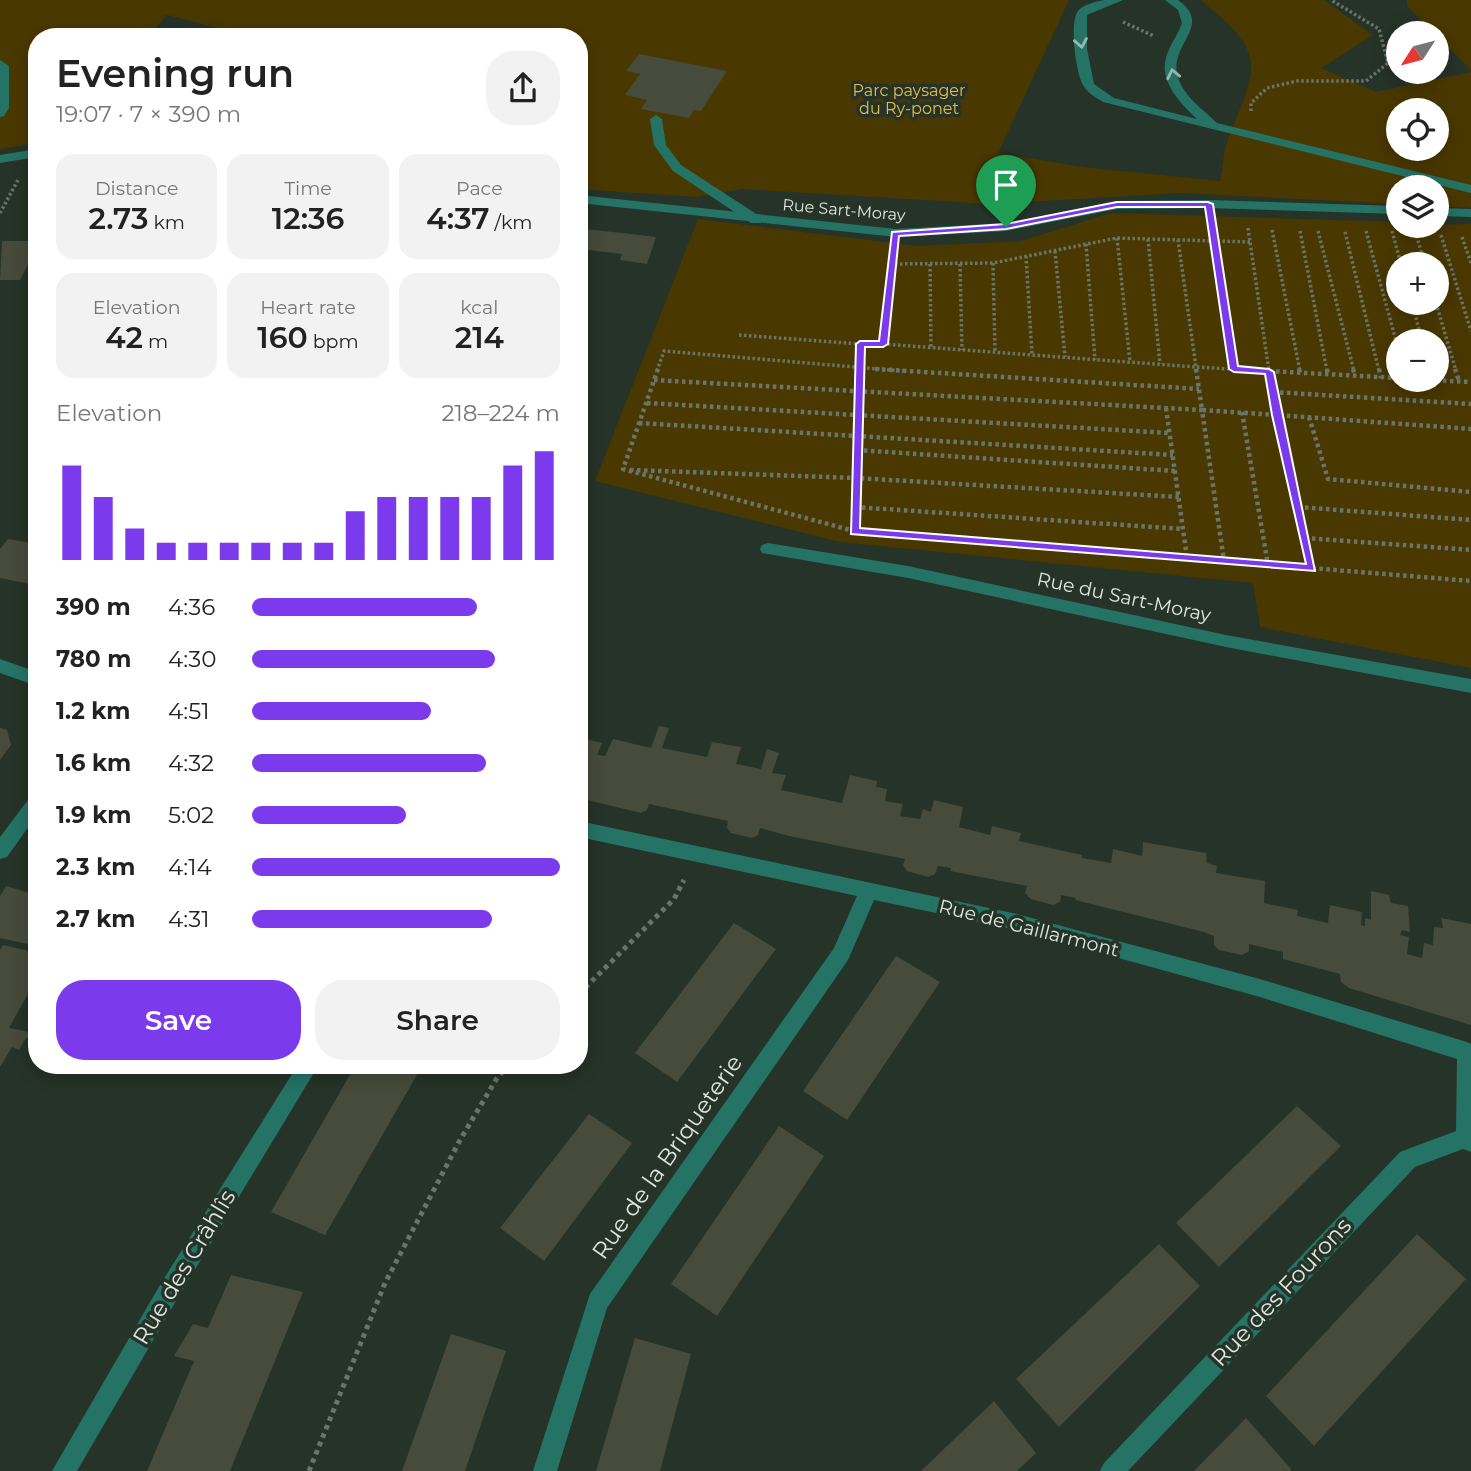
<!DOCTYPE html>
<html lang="en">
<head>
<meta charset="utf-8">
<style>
	:root { --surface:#fff; --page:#f2f2f2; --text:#222; --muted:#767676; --accent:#7c3aed }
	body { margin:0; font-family:Montserrat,sans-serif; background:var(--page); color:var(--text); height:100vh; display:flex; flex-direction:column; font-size:26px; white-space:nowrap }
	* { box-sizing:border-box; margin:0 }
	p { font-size:23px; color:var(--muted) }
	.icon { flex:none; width:38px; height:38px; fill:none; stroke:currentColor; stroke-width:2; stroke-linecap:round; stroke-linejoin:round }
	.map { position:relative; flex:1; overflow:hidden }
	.details { position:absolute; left:28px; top:28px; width:560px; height:1046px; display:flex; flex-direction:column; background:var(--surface); border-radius:28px; box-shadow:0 4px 18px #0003 }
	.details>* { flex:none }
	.needle { width:46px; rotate:234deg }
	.tools { position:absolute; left:1386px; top:21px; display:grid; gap:14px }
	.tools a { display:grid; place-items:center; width:63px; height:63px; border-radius:50%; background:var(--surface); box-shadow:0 4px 18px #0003; font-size:35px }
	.pin { position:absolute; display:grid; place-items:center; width:60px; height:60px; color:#fff; margin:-72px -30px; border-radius:50% 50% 50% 0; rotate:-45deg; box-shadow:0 0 7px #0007 }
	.pin .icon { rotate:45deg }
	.round { display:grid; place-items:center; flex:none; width:74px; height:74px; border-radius:28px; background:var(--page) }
	.headline { display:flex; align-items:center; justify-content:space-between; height:119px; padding:0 28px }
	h1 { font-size:38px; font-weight:600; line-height:52px }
	.metrics { display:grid; grid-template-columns:repeat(3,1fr); gap:10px; height:119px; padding:7px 28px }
	.metrics div { display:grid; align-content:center; border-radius:18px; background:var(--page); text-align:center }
	.metrics b { font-size:30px; font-weight:600 }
	.metrics small { font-size:19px; font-weight:400 }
	.metrics p { font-size:19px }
	.chart { height:196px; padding:14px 28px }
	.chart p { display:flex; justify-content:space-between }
	.chart svg { width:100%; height:126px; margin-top:7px; stroke:var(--accent); stroke-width:6 }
	.cta { display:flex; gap:14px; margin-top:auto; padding:14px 28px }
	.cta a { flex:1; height:80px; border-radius:28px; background:var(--accent); color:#fff; font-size:28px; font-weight:600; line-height:80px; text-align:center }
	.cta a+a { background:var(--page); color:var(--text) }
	ul { padding:0 28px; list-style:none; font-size:23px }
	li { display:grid; grid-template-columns:112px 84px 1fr; align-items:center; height:52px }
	li i { height:18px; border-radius:9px; background:var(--accent) }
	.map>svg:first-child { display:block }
	.green { fill:#4a3801; fill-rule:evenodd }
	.building { fill:#474b3b }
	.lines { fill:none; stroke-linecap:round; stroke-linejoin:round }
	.path-far2 { stroke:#69746b; stroke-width:3.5; stroke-dasharray:2.5 2.5; stroke-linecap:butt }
	.path-far1 { stroke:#69746b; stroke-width:4.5; stroke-dasharray:3.5 3.5; stroke-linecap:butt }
	.path { stroke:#69746b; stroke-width:5; stroke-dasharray:4.5 4.5; stroke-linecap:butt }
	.lane { fill:#257365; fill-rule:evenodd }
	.street { fill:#257365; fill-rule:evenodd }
	.oneway { stroke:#95b9af }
	.route { fill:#7c3aed; stroke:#fff; stroke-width:2; fill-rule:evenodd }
	.labels { text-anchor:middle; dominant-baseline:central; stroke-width:7; stroke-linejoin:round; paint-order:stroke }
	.far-park-label { font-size:16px; fill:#e8bc42; stroke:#263328 }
	.far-street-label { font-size:16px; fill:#dfe7e0; stroke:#263328 }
	.street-label { font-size:19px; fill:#dfe7e0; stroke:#263328 }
	.near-street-label { font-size:23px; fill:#dfe7e0; stroke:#263328 }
</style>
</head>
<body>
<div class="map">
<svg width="1471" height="1471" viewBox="0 0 1471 1471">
	<rect width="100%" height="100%" fill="#263328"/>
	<path class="green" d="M0,0H1069L998,153L1082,167L1220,181C1223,167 1223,152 1228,139C1258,64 1268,55 1201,0H1324L1373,35L1321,68L1376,92L1471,72V208L1437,206V187H1398V204L1182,193L989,204L742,189L696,197L579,189V37H264L237,33L167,15L147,37H37V143L0,149ZM1398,110H1437V149H1398Z
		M1407,0H1471V70L1407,6Z
		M1111,213L1398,222V226L1471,224V668L1260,627L1253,583L840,542L595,481L698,219L917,246L1021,241ZM1398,264H1437V303H1398ZM1398,341H1437V380H1398Z"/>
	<path class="building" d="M639,54L727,71L701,111L694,110L689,118L641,109L647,100L625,95L640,74L626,71Z
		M585,229L631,234L656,237L647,264L620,260L622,254L579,249Z
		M2,241H37V248L20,280H0Z
		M8,539L37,544V576L30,584L0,578V549Z
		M659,726L669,728L662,748L707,757L712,742L741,747L736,764L761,769L767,749L779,753L772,773L786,775L781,790L842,803L850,775L877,781L876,787L887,789L885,801L903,804L900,816L920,819L923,809L931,812L934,800L963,807L959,827L990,835L992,826L1021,833L1019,841L1082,855V858L1111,863L1113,849L1142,856L1143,842L1206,853L1207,863L1217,866L1216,873L1265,881L1264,903L1298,910L1297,916L1328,923L1330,905L1362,912L1361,925L1365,926V918L1371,920V891L1389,895L1391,903L1408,906L1410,932L1402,930L1400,935L1409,937L1407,954L1422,958L1424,943L1433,945L1434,927L1443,928L1441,918L1471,924V1025L1349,988L1341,982L1340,974L1283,959V952L1249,944V951L1242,955L1219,950L1214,945V936L1204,932L1075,900L1076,898L1061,895L1060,902L1053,905L1031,899L1025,893L1027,886L950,871L951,868L938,866L935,874L928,877L907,871L903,865L905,859L789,836L760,828L758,835L752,838L731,833L727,828L728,821L649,804L647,810L641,813L579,798V737L602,743L597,755L605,756L613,739L651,748Z
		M0,728L7,730L11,745L0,760Z
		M6,886L37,895V946L0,938V896Z
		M734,923L776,949L677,1082L635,1053Z
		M3,945L37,953V988L34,987L32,993L29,992L9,1028L35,1033L30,1038H26L19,1050L12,1047L0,1067V950Z
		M896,956L940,982L847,1120L803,1091Z
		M355,1066H422L325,1235L271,1212Z
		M1297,1106L1341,1146L1219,1267L1176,1223Z
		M589,1114L632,1143L544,1261L500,1228Z
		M779,1126L824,1156L717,1316L671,1284Z
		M1417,1234L1466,1279L1314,1446L1266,1396Z
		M1159,1244L1200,1286L1059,1427L1016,1379Z
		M231,1275L303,1292L230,1471H147L194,1361L174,1356L193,1324L208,1328Z
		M451,1334L506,1351L465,1471H402Z
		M635,1338L691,1354L660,1471H596Z
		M994,1401L1036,1453L1017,1471H921Z
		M1246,1418L1291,1469L1290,1471H1194Z"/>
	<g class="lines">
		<path class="path-far2" d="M1123,22L1154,36
			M1251,111V103L1267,88L1297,81H1366L1388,63L1379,29L1331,0
			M0,213L18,180
			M1212,226L1234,369
			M1248,228L1269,371
			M1272,230L1300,371
			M1300,231L1327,371
			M1318,231L1354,371
			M1366,231L1398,348
			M1392,231L1401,264
			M1415,231L1425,264
			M1345,232L1379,371
			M1441,235L1471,331
			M1462,237L1471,263
			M1117,238L1130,362
			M1148,239L1160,364
			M1086,244L1095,360
			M1055,251L1065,357
			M1026,256L1032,355
			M993,263L995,352
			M890,264L993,263L1117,238L1250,242
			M930,264L931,347
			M960,264L962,350
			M1412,303L1422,341
			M1436,303L1456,371
			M739,335L860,344
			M883,344L1196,367L1178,240
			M657,371L664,351L903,371
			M859,371L860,344H883L890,262
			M1197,371L1196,367L1264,371"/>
		<path class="path-far1" d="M658,369L623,469L854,531L1471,581
			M875,369L1199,389
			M1196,369L1202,410L1276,415L1269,371
			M1232,369L1269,371
			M1299,369L1300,373
			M1327,369L1328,375
			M1353,369L1355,376
			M1379,369L1381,378
			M1455,369L1459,381
			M1269,371L1398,378
			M654,380L1202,410L1224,561
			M1429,380L1471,382
			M1273,392L1471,404
			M647,403L1170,433
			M1166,408L1187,558
			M1242,412L1268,565
			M1309,417L1328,479L1471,492
			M639,423L1173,455
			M857,450L1175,471
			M630,470L856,478L1179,497
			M855,507L1183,529
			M1298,507L1471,520
			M854,531L859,369
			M1305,538L1471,550
			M1312,568L1276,415L1471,429"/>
		<path class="path" d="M579,994L674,899L684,880
			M309,1471L385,1283L460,1140L497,1078L508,1066"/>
		<path class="lane" d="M1104,0H1123L1087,15V49L1094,84L1114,98L1197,119C1181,104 1159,82 1166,58C1169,46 1178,35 1182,23L1178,10L1165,0H1178C1213,25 1171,43 1177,73C1181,95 1202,108 1217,123L1471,185V193L1103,102C1095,97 1086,92 1082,83C1076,71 1069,23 1078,11C1084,4 1095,2 1104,0Z
			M0,60L9,66V108L4,116L0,117Z
			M656,115L662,119L666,145L681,165L761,217V223H751L673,171L654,145L650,119Z"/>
		<path class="street" d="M37,149V157L0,163V155Z
			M579,195L896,229L1006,223L1117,201L1208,200L1398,206V214L1208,208L1117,209L1006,231L896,237L579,203Z
			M1437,208L1471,209V217L1437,216Z
			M768,543L908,566L1226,635L1471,679V693L1226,647L908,578L762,553L760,549L762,545Z
			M0,659L37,672V686L0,673Z
			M37,794V815L7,857L0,859V837L31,796Z
			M579,821L1017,914L1260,979L1467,1042L1471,1044V1152L1463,1149L1415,1167L1128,1471H1100L1104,1463L1400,1152L1456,1131L1457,1059L1260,997L1017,930L874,900L848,960L607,1308L557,1471H533L590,1294L834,948L857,896L579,837Z
			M297,1066H318L176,1301L77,1471H52L160,1285Z"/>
	</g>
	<defs><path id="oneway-chevron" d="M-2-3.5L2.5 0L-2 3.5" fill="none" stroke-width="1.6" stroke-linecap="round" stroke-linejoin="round" transform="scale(1.75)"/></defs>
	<g class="oneway">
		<use href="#oneway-chevron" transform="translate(1081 43) rotate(80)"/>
		<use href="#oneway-chevron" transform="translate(1173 74) rotate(-102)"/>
	</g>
	<path class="route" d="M1117,202H1208L1213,204L1238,366L1269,369L1274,372L1315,571L851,534L856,344L860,341H879L892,232L1006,224ZM1117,207H1205L1229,369L1234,372L1265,374L1272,415L1306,564L860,528L865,347H883L888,344L899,236L1006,229Z"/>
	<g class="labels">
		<g class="far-park-label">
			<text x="909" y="90">Parc paysager<tspan x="909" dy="18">du Ry-ponet</tspan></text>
		</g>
		<g class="far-street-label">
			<text transform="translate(844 210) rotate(5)">Rue Sart-Moray</text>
		</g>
		<g class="street-label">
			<text transform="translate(1124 597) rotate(12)">Rue du Sart-Moray</text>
			<text transform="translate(1029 928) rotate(14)">Rue de Gaillarmont</text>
		</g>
		<g class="near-street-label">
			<text transform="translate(667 1157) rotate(-55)">Rue de la Briqueterie</text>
			<text transform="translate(184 1267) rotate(-59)">Rue des Crâhlîs</text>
			<text transform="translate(1281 1292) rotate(-47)">Rue des Fourons</text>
		</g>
	</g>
</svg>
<div class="tools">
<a><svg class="needle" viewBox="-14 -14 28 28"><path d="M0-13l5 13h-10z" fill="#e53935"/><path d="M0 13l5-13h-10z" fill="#767676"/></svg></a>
<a><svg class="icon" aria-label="locate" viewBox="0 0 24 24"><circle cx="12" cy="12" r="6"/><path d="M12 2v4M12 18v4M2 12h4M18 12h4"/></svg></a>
<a><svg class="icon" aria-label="layers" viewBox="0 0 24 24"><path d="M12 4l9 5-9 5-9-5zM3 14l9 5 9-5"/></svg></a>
<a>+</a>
<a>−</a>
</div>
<div class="pin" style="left:1006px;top:227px;background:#1e9e55"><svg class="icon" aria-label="arrive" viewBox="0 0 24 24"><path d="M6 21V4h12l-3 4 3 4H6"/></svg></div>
<section class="details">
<div class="headline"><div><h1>Evening run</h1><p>19:07 · 7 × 390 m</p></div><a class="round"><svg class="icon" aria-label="share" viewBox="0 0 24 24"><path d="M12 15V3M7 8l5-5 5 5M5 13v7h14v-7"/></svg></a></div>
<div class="metrics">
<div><p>Distance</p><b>2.73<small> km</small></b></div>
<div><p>Time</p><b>12:36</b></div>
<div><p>Pace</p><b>4:37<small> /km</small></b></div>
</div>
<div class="metrics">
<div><p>Elevation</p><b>42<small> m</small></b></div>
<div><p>Heart rate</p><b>160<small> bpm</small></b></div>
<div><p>kcal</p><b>214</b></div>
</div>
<div class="chart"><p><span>Elevation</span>218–224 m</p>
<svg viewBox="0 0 160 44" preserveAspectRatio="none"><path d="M5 44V11M15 44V22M25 44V33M35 44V38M45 44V38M55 44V38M65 44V38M75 44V38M85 44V38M95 44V27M105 44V22M115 44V22M125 44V22M135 44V22M145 44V11M155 44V6"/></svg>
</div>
<ul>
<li><b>390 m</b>4:36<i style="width:73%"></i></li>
<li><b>780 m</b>4:30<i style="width:79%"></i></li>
<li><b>1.2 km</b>4:51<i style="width:58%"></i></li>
<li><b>1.6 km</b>4:32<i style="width:76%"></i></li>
<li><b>1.9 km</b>5:02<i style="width:50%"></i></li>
<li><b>2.3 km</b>4:14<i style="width:100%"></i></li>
<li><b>2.7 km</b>4:31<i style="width:78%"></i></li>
</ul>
<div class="cta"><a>Save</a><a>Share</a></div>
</section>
</div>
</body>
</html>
